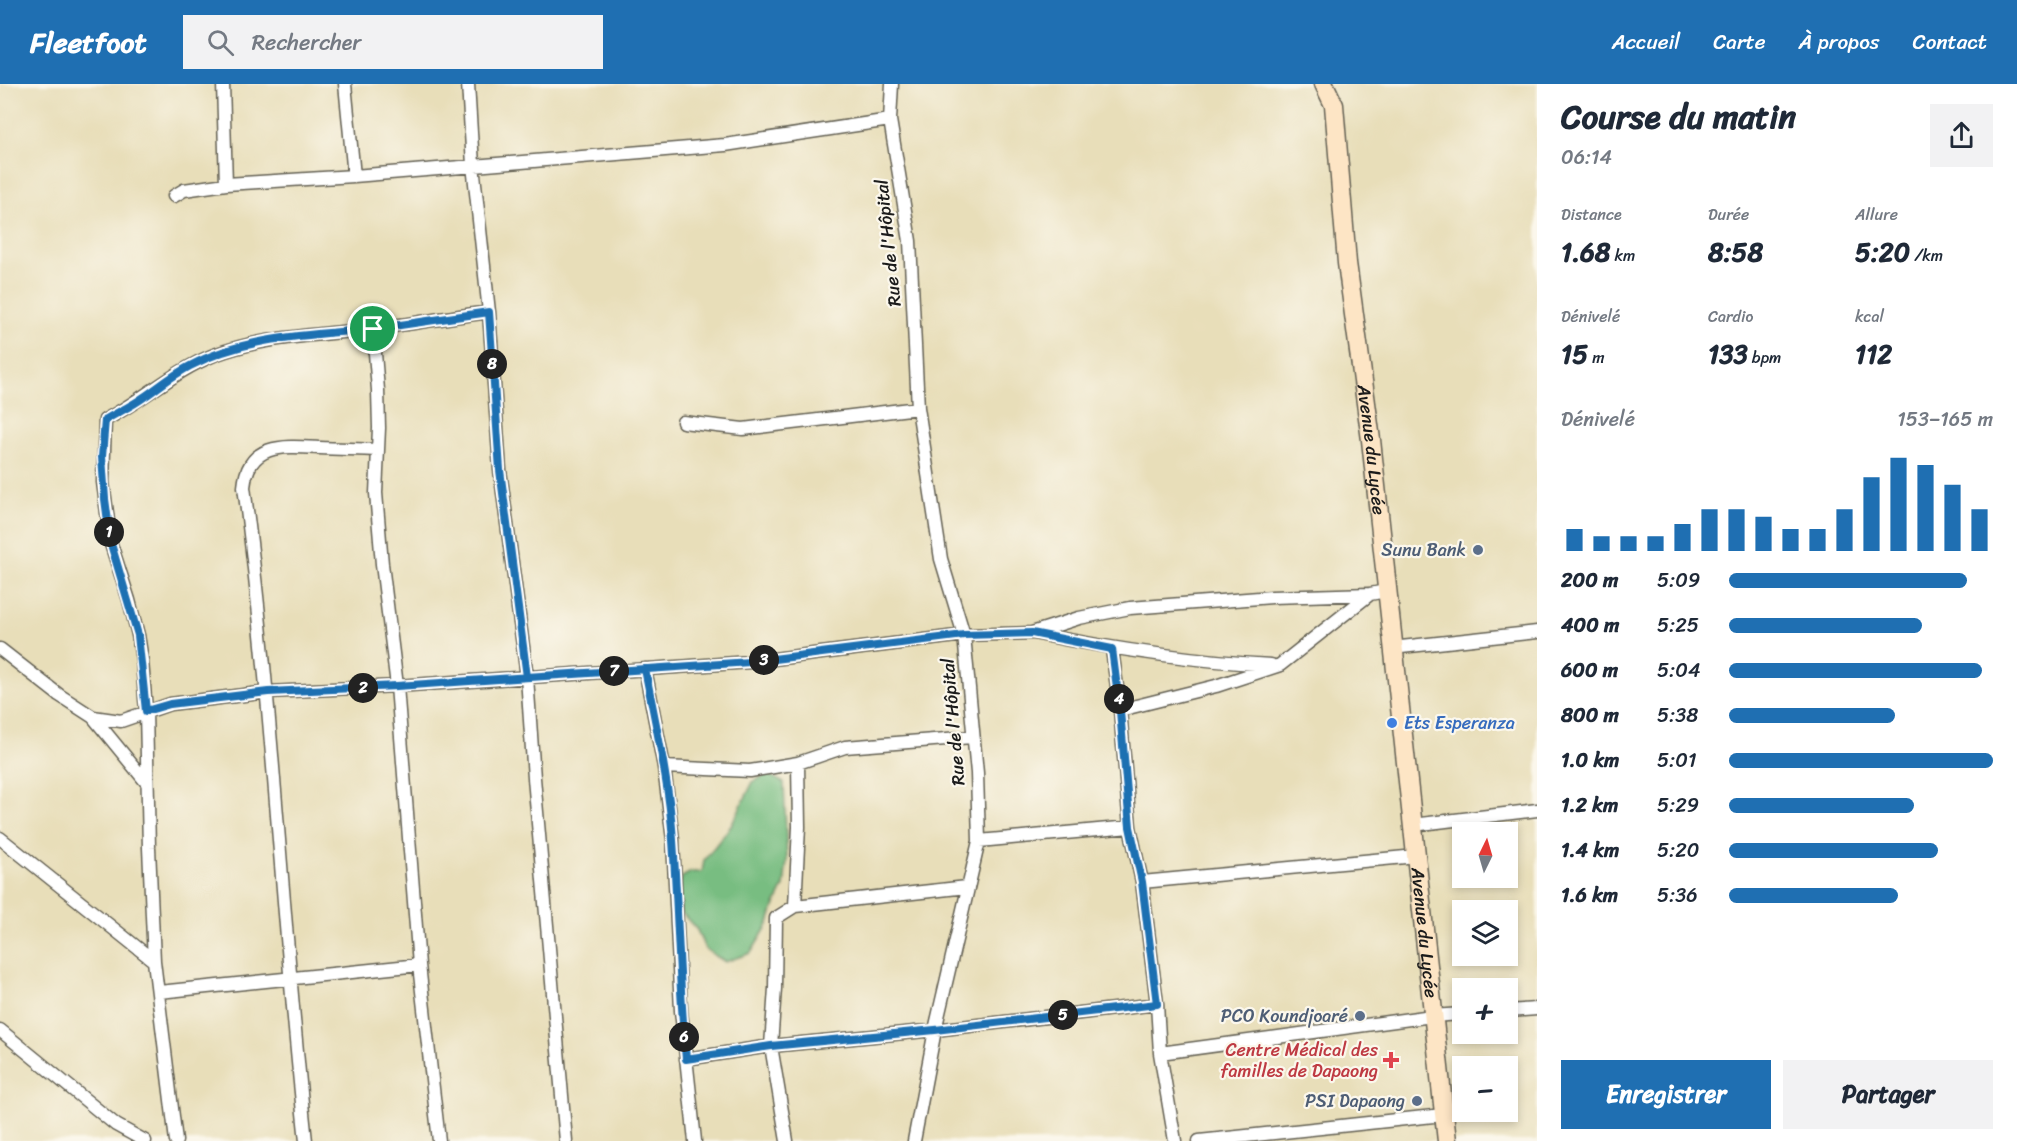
<!DOCTYPE html>
<html lang="fr">
<head>
<meta charset="utf-8">
<style>
	:root { --surface:#fff; --page:#f2f2f3; --text:#1f2937; --muted:#747a83; --accent:#1f6fb2 }
	body { margin:0; font-family:Sriracha,sans-serif; background:var(--page); color:var(--text); height:100vh; display:flex; flex-direction:column; font-size:22px; white-space:nowrap }
	* { box-sizing:border-box; margin:0 }
	p { font-size:20px; color:var(--muted) }
	.icon { flex:none; width:33px; height:33px; fill:none; stroke:currentColor; stroke-width:2; stroke-linecap:round; stroke-linejoin:round }
	.map { position:relative; flex:1; overflow:hidden }
	.sheet { display:flex; flex-direction:column; background:var(--surface); width:480px }
	.sheet>* { flex:none }
	.needle { width:39px; rotate:5deg }
	.controls { position:absolute; left:1452px; top:738px; display:grid; gap:12px }
	.controls a { display:grid; place-items:center; width:66px; height:66px; border-radius:0px; background:var(--surface); box-shadow:0 3px 9px #0003; font-size:30px }
	.pin { position:absolute; display:grid; place-items:center; width:51px; height:51px; color:#fff; margin:-26px; border:3px solid #fff; border-radius:50%; box-shadow:0 2px 6px #0007 }
	.km { position:absolute; width:30px; height:30px; margin:-15px; border-radius:50%; background:#222; color:#fff; font-size:16px; line-height:30px; text-align:center }
	.round { display:grid; place-items:center; flex:none; width:63px; height:63px; border-radius:0px; background:var(--page) }
	.headline { display:flex; align-items:center; justify-content:space-between; height:102px; padding:0 24px }
	h1 { font-size:33px; font-weight:700; line-height:45px }
	.figures { display:grid; grid-template-columns:repeat(3,1fr); gap:9px; height:102px; padding:6px 24px }
	.figures div { display:grid; align-content:center }
	.figures b { font-size:26px; font-weight:700 }
	.figures small { font-size:16px; font-weight:400 }
	.figures p { font-size:16px }
	.chart { height:168px; padding:12px 24px }
	.chart p { display:flex; justify-content:space-between }
	.chart svg { width:100%; height:108px; margin-top:6px; stroke:var(--accent); stroke-width:6 }
	.cta { display:flex; gap:12px; margin-top:auto; padding:12px 24px }
	.cta a { flex:1; height:69px; border-radius:0px; background:var(--accent); color:#fff; font-size:24px; font-weight:700; line-height:69px; text-align:center }
	.cta a+a { background:var(--page); color:var(--text) }
	ul { padding:0 24px; list-style:none; font-size:20px }
	li { display:grid; grid-template-columns:96px 72px 1fr; align-items:center; height:45px }
	li i { height:15px; border-radius:8px; background:var(--accent) }
	header { display:flex; align-items:center; gap:36px; box-sizing:border-box; height:84px; padding:0 30px; background:var(--accent); color:#fff }
	header strong { font-size:28px }
	nav { display:flex; gap:33px; margin-inline-start:auto; font-size:21px }
	.search { width:420px; height:54px; background:var(--page); display:flex; align-items:center; gap:15px; box-sizing:border-box; padding:0 21px; border-radius:0px; color:var(--muted); font-size:22px }
	main { display:flex; flex:1; min-height:0 }
	.map>svg:first-child { display:block }
	.forest { fill:#78bd81; stroke:#4a6c4e; stroke-width:1.5 }
	.lines { fill:none; stroke-linecap:round; stroke-linejoin:round }
	.minor-casing { stroke:#636053; stroke-width:15 }
	.secondary-casing { stroke:#636053; stroke-width:21 }
	.minor { stroke:#fff; stroke-width:12 }
	.secondary { stroke:#fde5c5; stroke-width:18 }
	.route-casing { stroke:#fff; stroke-width:12 }
	.route { stroke:#1f6fb2; stroke-width:8 }
	.service-dot { fill:#5c6f8a; stroke:#fbf7ec; stroke-width:2 }
	.shop-dot { fill:#3f7fe0; stroke:#fbf7ec; stroke-width:2 }
	.health-dot { fill:#e0444e; stroke:#fbf7ec; stroke-width:2 }
	.labels { text-anchor:middle; dominant-baseline:central; stroke-width:4.5; stroke-linejoin:round; paint-order:stroke }
	.street-label { font-size:18px; fill:#1c1c1c; stroke:#fbf7ec }
	.service-label { font-size:18px; fill:#4e5e75; stroke:#fbf7ec; text-anchor:end }
	.shop-label { font-size:18px; fill:#366cbe; stroke:#fbf7ec; text-anchor:start }
	.health-label { font-size:18px; fill:#be3a42; stroke:#fbf7ec; text-anchor:end }
</style>
</head>
<body>
<header>
<strong>Fleetfoot</strong>
<div class="search"><svg class="icon" aria-label="search" viewBox="0 0 24 24"><circle cx="10" cy="10" r="6"/><path d="M15 15l6 6"/></svg>Rechercher</div>
<nav><a>Accueil</a><a>Carte</a><a>À propos</a><a>Contact</a></nav>
</header>
<main>
<div class="map">
<svg width="1537" height="1057" viewBox="0 0 1537 1057">
	<rect width="100%" height="100%" fill="#fbf7ec"/>
	<filter id="ink" filterUnits="userSpaceOnUse"><feTurbulence type="fractalNoise" baseFrequency=".0167" numOctaves="2"/><feDisplacementMap in="SourceGraphic" scale="12" xChannelSelector="R" yChannelSelector="G"/><feConvolveMatrix kernelMatrix="1 2 1 2 8 2 1 2 1" color-interpolation-filters="sRGB"/></filter>
	<filter id="wash" filterUnits="userSpaceOnUse"><feTurbulence type="fractalNoise" baseFrequency=".008" numOctaves="4" result="noise"/><feDisplacementMap in="SourceGraphic" scale="24" xChannelSelector="R" yChannelSelector="G"/><feGaussianBlur stdDeviation="1.35" result="paint"/><feColorMatrix in="noise" values="0 0 0 0 0 0 0 0 0 0 0 0 0 0 0 0 0 1.4 0 .05"/><feComposite in="paint" operator="in"/></filter>
	<g filter="url(#wash)">
		<rect width="100%" height="100%" fill="#e8deb9"/>
		<path class="forest" d="M767,690L784,699L787,776L784,802L774,823L769,839L751,869L725,878L705,865L697,846L680,827L679,805L682,793L691,788H702L704,776L731,742L753,698Z"/>
	</g>
	<g filter="url(#ink)">
		<g class="lines">
			<defs>
				<path id="minor" d="M223,0L226,100
					M345,0L354,92
					M468,0L473,81L489,228L500,386L527,593L534,694L566,1057
					M892,0L890,36L910,157L918,324L941,475L964,551L977,689L979,757L935,946L914,1057
					M174,112L184,106L226,100L354,92L725,61L890,36
					M373,245L378,306L379,344L376,409L382,480L397,602L419,881L439,1057
					M683,338L743,345L918,324
					M1033,549C1113,565 1190,577 1271,581
					M1392,564L1537,548
					M0,565L59,611L93,633L121,637L170,620L268,608L397,602L750,578L964,551L1032,549L1079,534L1130,524L1272,513L1370,510L1386,507
					M1112,565L1120,626L1130,743L1142,798L1157,920L1160,969L1175,1057
					M645,585L664,683L673,756L681,927L695,1057
					M1120,626L1216,602L1280,581L1370,510
					M93,633L147,699
					M664,683L750,687L798,679L845,663L972,653
					M1413,741L1537,726
					M0,754L154,877
					M979,757L1130,743
					M1142,798L1416,772
					M795,822L967,803
					M159,908L419,881
					M1508,927L1537,925
					M0,946L116,1041L145,1057
					M1160,969L1432,932L1462,930
					M686,975L771,962L935,946L1157,920
					M176,1057L154,877L149,764L146,627L142,576L138,551L129,516L111,460L103,398L105,336C143,316 174,287 214,271C265,252 318,251 371,245C411,240 450,233 489,228
					M306,1057C282,839 273,620 244,403C248,358 285,362 320,364C339,365 358,365 377,366
					M787,1057L771,962L775,904L776,834L795,822L799,743L798,679
					M1199,1057L1443,1031"/>
				<g id="secondary">
					<path id="s1" d="M1324,0L1334,21L1347,179L1371,356L1447,1057"/>
				</g>
			</defs>
			<use href="#minor" class="minor-casing"/>
			<use href="#secondary" class="secondary-casing"/>
			<use href="#minor" class="minor"/>
			<use href="#secondary" class="secondary"/>
		</g>
	</g>
	<g class="lines" filter="url(#ink)">
		<defs>
			<path id="route" d="M373,245C311,251 246,252 190,282C173,291 160,302 144,313C132,322 118,328 105,336L102,373L105,415L111,460L138,551L146,627L170,620L268,608L397,602L750,578L964,551L1032,549L1112,565L1120,627L1130,743L1142,798L1157,920L935,946L771,962L686,975C679,902 678,829 673,756C669,698 656,642 645,585L527,593L500,386L489,228L373,245"/>
		</defs>
		<use href="#route" class="route-casing"/>
		<use href="#route" class="route"/>
	</g>
	<g class="service-dot">
		<circle cx="1478" cy="466" r="6"/>
		<circle cx="1360" cy="932" r="6"/>
		<circle cx="1417" cy="1017" r="6"/>
	</g>
	<circle class="shop-dot" cx="1392" cy="639" r="6"/>
	<path class="health-dot" d="M1388 967h6v6h6v6h-6v6h-6v-6h-6v-6h6z"/>
	<g class="labels">
		<g class="street-label">
			<text transform="translate(888 159) rotate(-96)">Rue de l'Hôpital</text>
			<text stroke="none"><textPath href="#s1" startOffset="370">Avenue du Lycée</textPath></text>
			<text transform="translate(953 638) rotate(-95)">Rue de l'Hôpital</text>
			<text stroke="none"><textPath href="#s1" startOffset="856">Avenue du Lycée</textPath></text>
		</g>
		<g class="service-label">
			<text x="1466" y="466">Sunu Bank</text>
			<text x="1348" y="932">PCO Koundjoaré</text>
			<text x="1405" y="1017">PSI Dapaong</text>
		</g>
		<g class="shop-label">
			<text x="1404" y="639">Ets Esperanza</text>
		</g>
		<g class="health-label">
			<text x="1378" y="966">Centre Médical des<tspan x="1378" dy="21">familles de Dapaong</tspan></text>
		</g>
	</g>
</svg>
<div class="controls">
<a><svg class="needle" viewBox="-14 -14 28 28"><path d="M0-13l5 13h-10z" fill="#e53935"/><path d="M0 13l5-13h-10z" fill="#747a83"/></svg></a>
<a><svg class="icon" aria-label="layers" viewBox="0 0 24 24"><path d="M12 4l9 5-9 5-9-5zM3 14l9 5 9-5"/></svg></a>
<a>+</a>
<a>−</a>
</div>
<div class="pin" style="left:373px;top:245px;background:#1e9e55"><svg class="icon" aria-label="arrive" viewBox="0 0 24 24"><path d="M6 21V4h12l-3 4 3 4H6"/></svg></div>
<b class="km" style="left:109px;top:448px">1</b>
<b class="km" style="left:363px;top:604px">2</b>
<b class="km" style="left:764px;top:576px">3</b>
<b class="km" style="left:1119px;top:615px">4</b>
<b class="km" style="left:1063px;top:931px">5</b>
<b class="km" style="left:684px;top:953px">6</b>
<b class="km" style="left:614px;top:587px">7</b>
<b class="km" style="left:492px;top:280px">8</b>
</div>
<section class="sheet">
<div class="headline"><div><h1>Course du matin</h1><p>06:14</p></div><a class="round"><svg class="icon" aria-label="share" viewBox="0 0 24 24"><path d="M12 15V3M7 8l5-5 5 5M5 13v7h14v-7"/></svg></a></div>
<div class="figures">
<div><p>Distance</p><b>1.68<small> km</small></b></div>
<div><p>Durée</p><b>8:58</b></div>
<div><p>Allure</p><b>5:20<small> /km</small></b></div>
</div>
<div class="figures">
<div><p>Dénivelé</p><b>15<small> m</small></b></div>
<div><p>Cardio</p><b>133<small> bpm</small></b></div>
<div><p>kcal</p><b>112</b></div>
</div>
<div class="chart"><p><span>Dénivelé</span>153–165 m</p>
<svg viewBox="0 0 160 44" preserveAspectRatio="none"><path d="M5 44V35M15 44V38M25 44V38M35 44V38M45 44V33M55 44V27M65 44V27M75 44V30M85 44V35M95 44V35M105 44V27M115 44V14M125 44V6M135 44V9M145 44V17M155 44V27"/></svg>
</div>
<ul>
<li><b>200 m</b>5:09<i style="width:90%"></i></li>
<li><b>400 m</b>5:25<i style="width:73%"></i></li>
<li><b>600 m</b>5:04<i style="width:96%"></i></li>
<li><b>800 m</b>5:38<i style="width:63%"></i></li>
<li><b>1.0 km</b>5:01<i style="width:100%"></i></li>
<li><b>1.2 km</b>5:29<i style="width:70%"></i></li>
<li><b>1.4 km</b>5:20<i style="width:79%"></i></li>
<li><b>1.6 km</b>5:36<i style="width:64%"></i></li>
</ul>
<div class="cta"><a>Enregistrer</a><a>Partager</a></div>
</section>
</main>
</body>
</html>
